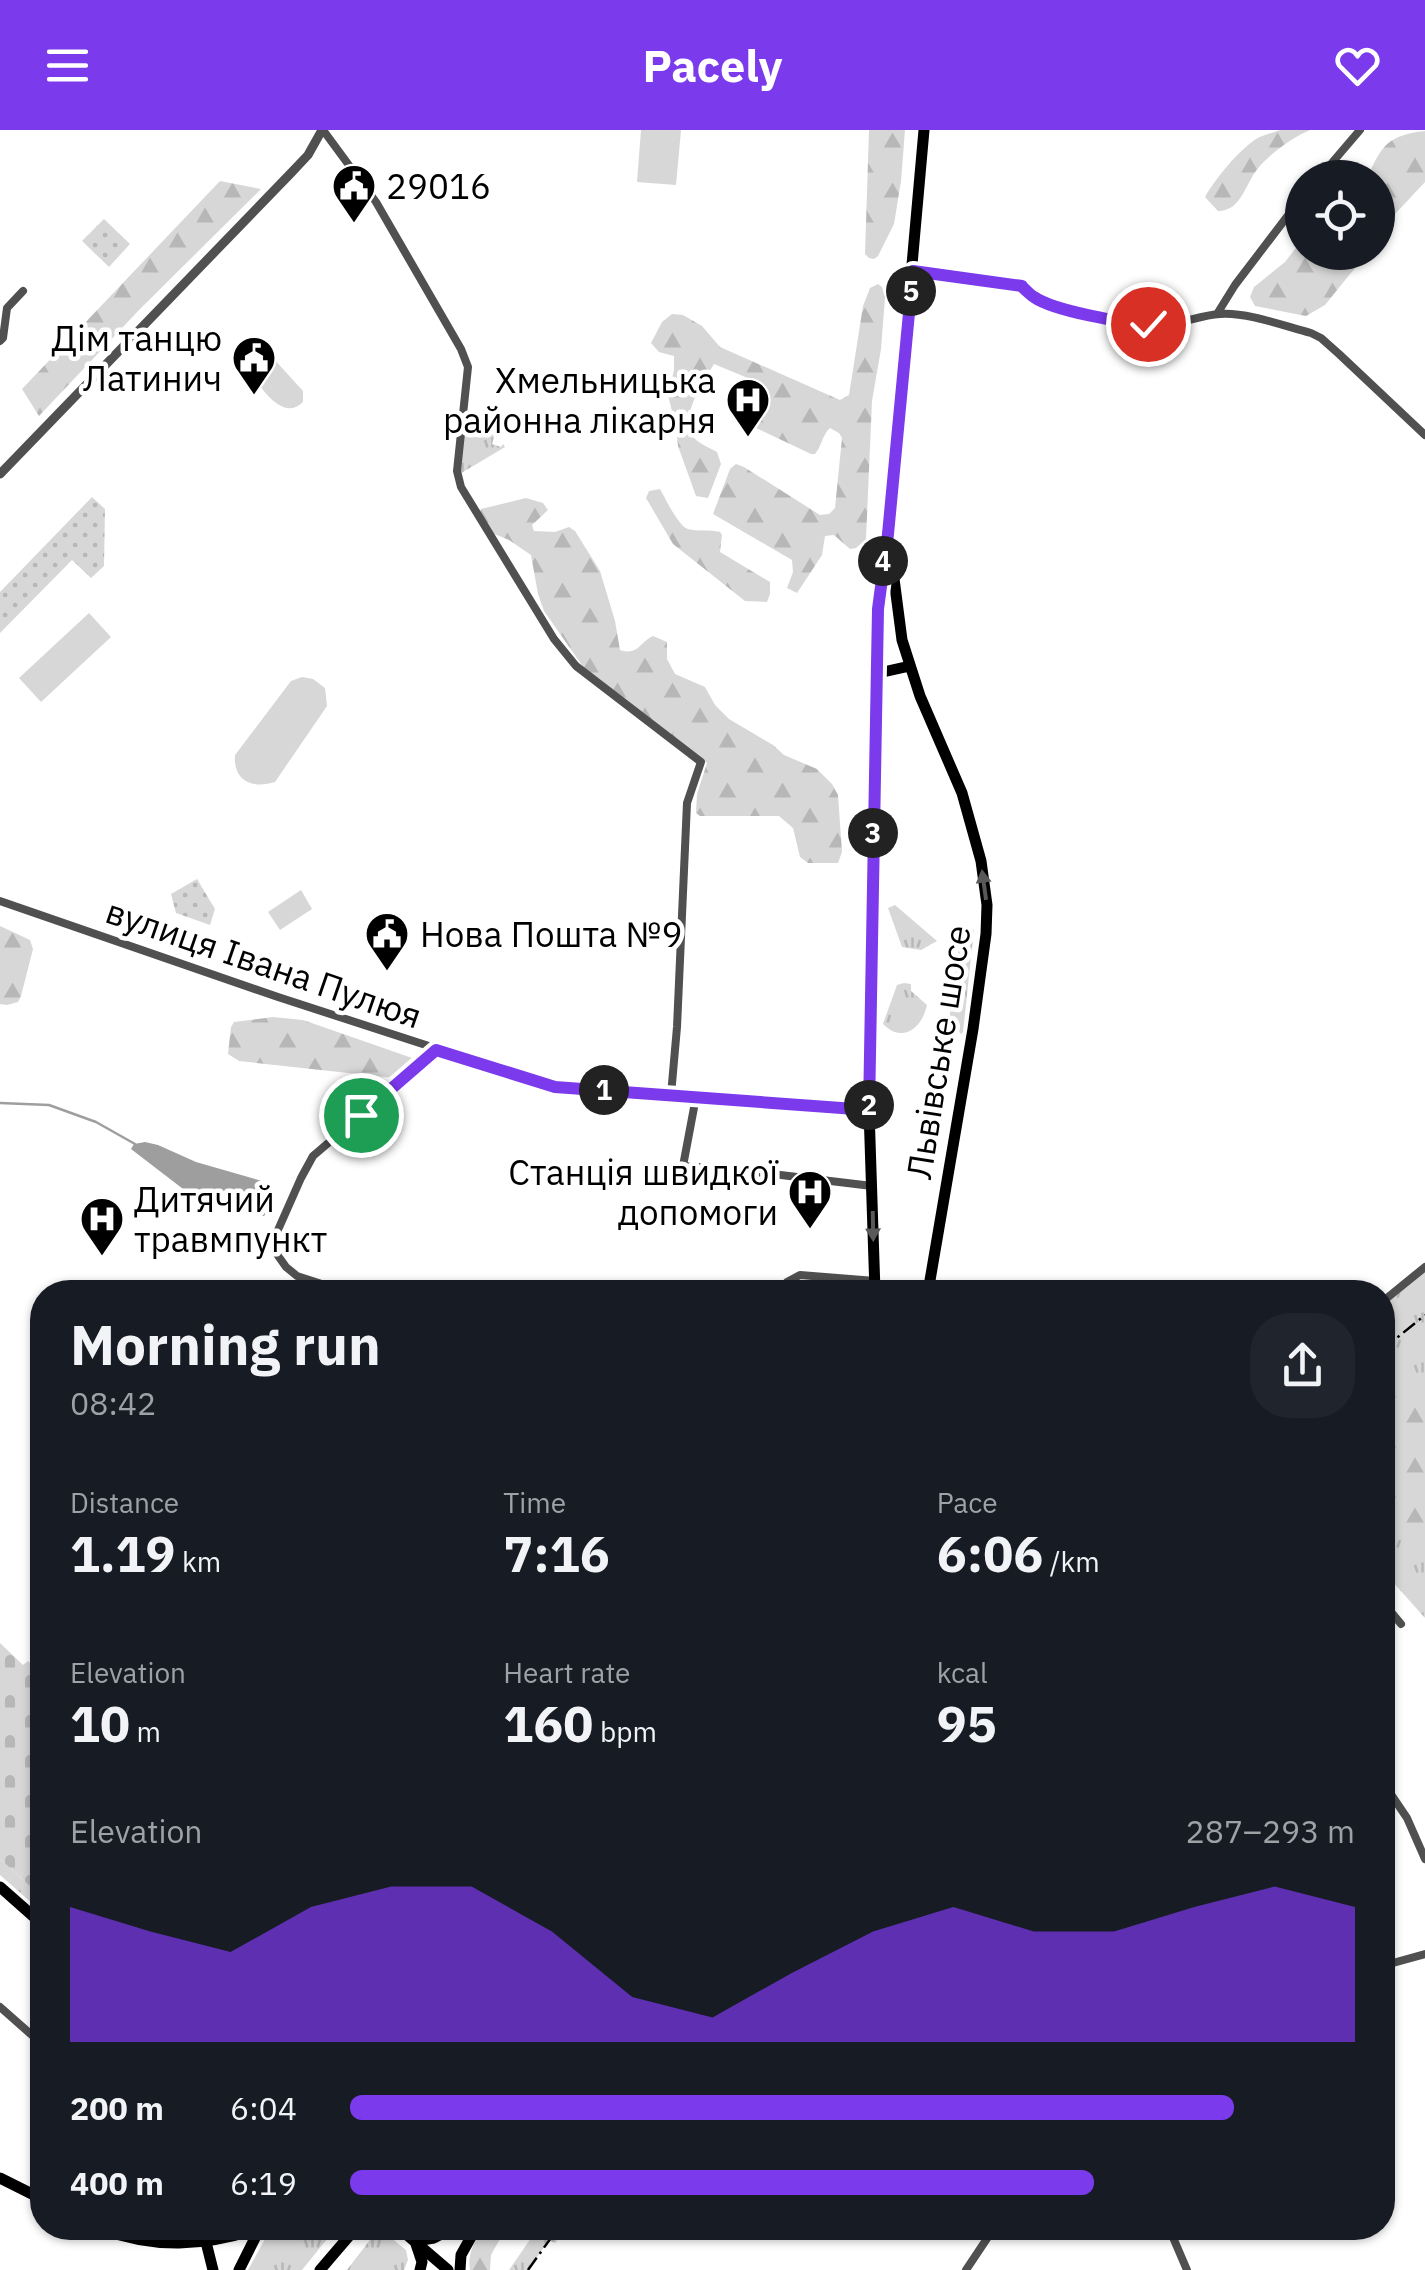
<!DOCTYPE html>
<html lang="en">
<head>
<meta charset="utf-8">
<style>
	:root { --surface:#171b24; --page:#20242c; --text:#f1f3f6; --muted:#9ea1a6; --accent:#7c3aed }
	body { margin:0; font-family:"IBM Plex Sans",sans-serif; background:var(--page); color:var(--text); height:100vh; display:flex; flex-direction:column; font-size:38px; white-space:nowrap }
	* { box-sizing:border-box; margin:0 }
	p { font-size:32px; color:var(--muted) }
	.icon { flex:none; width:55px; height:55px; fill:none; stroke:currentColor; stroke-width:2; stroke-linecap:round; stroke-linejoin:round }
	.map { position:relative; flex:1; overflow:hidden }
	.details { position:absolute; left:30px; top:1150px; width:1365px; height:960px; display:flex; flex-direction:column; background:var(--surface); border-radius:40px; box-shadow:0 2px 8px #0004 }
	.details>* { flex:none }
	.fabs { position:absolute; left:1285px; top:30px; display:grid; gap:20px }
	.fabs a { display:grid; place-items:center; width:110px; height:110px; border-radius:50%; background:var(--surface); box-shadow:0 2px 8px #0004; font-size:50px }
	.pin { position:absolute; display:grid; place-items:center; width:85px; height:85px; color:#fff; margin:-42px; border:5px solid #fff; border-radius:50%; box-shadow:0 2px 10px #0007 }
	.km { position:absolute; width:50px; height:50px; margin:-25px; border-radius:50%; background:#222; color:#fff; font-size:28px; line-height:50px; text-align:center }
	.round { display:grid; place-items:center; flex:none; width:105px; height:105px; border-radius:40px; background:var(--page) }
	.summary { display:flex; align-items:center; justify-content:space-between; height:170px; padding:0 40px }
	h1 { font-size:55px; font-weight:700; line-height:75px }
	.figures { display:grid; grid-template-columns:repeat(3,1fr); gap:15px; height:170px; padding:10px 40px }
	.figures div { display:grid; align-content:center }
	.figures b { font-size:50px; font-weight:700 }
	.figures small { font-size:28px; font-weight:400 }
	.figures p { font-size:28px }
	.chart { height:280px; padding:20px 40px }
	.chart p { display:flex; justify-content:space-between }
	.chart svg { width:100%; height:180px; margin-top:10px; fill:var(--accent); opacity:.7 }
	ul { padding:0 40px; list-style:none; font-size:32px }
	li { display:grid; grid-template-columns:160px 120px 1fr; align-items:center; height:75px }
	li i { height:25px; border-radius:12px; background:var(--accent) }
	header { display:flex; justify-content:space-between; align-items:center; height:130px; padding:0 40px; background:var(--accent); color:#fff; font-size:45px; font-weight:700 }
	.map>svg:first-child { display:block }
	.grass { fill:url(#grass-tufts) }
	.forest { fill:url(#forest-firs) }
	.cemetery { fill:url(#cemetery-stones) }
	.park { fill:url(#park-dots) }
	.pitch { fill:#d7d7d7 }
	.water { fill:#9e9e9e }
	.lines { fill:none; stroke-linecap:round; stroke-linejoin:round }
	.stream { stroke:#9e9e9e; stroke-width:2.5 }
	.minor { stroke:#505050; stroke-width:8 }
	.tertiary { stroke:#505050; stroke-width:9 }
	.primary { stroke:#000; stroke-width:11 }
	.rail { stroke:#000; stroke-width:2.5; stroke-dasharray:15 5 2.5 5; stroke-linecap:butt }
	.oneway { fill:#595959 }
	.route-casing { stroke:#fff; stroke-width:20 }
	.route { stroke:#7c3aed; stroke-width:12 }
	.labels { text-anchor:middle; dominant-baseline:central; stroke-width:9; stroke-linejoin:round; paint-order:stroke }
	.poi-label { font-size:35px; fill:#000; stroke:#fff; text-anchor:start }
	.street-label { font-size:35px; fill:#000; stroke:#fff }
</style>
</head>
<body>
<header><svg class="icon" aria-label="menu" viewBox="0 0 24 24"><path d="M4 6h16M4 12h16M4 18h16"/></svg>Pacely<svg class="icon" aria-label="heart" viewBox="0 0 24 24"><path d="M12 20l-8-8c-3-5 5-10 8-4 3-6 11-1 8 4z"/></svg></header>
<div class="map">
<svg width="1425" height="2140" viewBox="0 0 1425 2140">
	<defs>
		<pattern id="grass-tufts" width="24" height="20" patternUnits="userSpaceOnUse" patternTransform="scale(2.5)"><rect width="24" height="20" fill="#d7d7d7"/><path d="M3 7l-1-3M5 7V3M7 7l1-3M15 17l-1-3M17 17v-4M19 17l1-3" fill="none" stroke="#b7b7b7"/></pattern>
		<pattern id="forest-firs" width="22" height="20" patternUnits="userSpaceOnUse" patternTransform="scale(2.5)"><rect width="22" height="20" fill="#d7d7d7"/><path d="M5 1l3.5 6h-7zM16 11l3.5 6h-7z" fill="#b7b7b7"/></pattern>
		<pattern id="cemetery-stones" width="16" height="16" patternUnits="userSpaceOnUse" patternTransform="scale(2.5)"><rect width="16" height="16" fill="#d7d7d7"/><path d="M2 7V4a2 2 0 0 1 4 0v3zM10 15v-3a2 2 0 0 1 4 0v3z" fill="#b7b7b7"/></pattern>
		<pattern id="park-dots" width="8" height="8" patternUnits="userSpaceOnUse" patternTransform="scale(2.5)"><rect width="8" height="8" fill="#d7d7d7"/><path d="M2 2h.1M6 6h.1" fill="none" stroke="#b7b7b7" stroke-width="1.8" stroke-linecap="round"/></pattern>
	</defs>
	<rect width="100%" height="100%" fill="#fff"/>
	<path class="grass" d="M463,296L495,303L492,314L501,317L503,314L505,317L458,345Z
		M895,775L937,811L921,820L902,817L888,778Z
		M974,799L963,902L961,904L950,889V884L960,810L967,802Z
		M904,853L911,854V861L927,875C922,898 903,914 883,894L897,855Z
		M1425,1137V1488L1383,1441L1382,1172Z
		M0,1729L42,1767V1782L0,1745Z
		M271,2098H336L302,2140H248Z
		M379,2098L406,2120L408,2130L404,2140H347Z
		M538,2098H566L555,2113L549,2110L528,2140H509Z"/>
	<path class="forest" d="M869,0H905L901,51L894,94L878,126L874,129L869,128L865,124Z
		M1280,0H1310C1293,7 1271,23 1259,37C1245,53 1242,81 1218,81L1205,67C1215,49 1239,20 1256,9C1263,5 1273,3 1280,0Z
		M1425,1V52L1396,83L1378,108V48L1368,47C1381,15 1389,5 1425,1Z
		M220,51L261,59L139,180L39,286L22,259Z
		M1302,110V122L1367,123L1325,175L1306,186L1255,176L1250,167L1254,157L1285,132Z
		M878,154L882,157L885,168L881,219L872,271L866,409L856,418L850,419L834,405L825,406L822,425L797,463L787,458L793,442L792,430L713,384L730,339L736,334L744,337L820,385L829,384L835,378L842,308L839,303L830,298C822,305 822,316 815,324H811L735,288L730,282C737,268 752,269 759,256L755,251L714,234C703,252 677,290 695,309C700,314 710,318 717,322L721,334L708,368L696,366L678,316L676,298L668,265L674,240V226L659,222L651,213L662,192L672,184L683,185L702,196L720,217L840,270L849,265L863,176L870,158Z
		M660,359C665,368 679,397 688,399C697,402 710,399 720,402L722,405L720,422L770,452V464L767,472L745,471L673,414L646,368L649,361Z
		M526,368L543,373L548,380L532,395L534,401L555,402L569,397L575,401L600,441L615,491L620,520C638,526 640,512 653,506L667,512V529L675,544L705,557L715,575L729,589L773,615L784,625L817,639L832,654L838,665L842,722L838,733H808L800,727L793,698L779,686H700L696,683L697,664L707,633L584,538L544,481L538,464L531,425L509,410L492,403L479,387L481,379Z
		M0,796L30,810L33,819L21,866L18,872L7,875L0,874Z
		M273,887L303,890L415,929L394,948L239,931L228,924L231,897L234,892Z
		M1425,1251V1412L1423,1413L1395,1408L1383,1397L1382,1264L1390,1259Z
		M484,2098H506L491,2125L490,2140H470C467,2123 475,2111 484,2098Z"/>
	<path class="cemetery" d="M0,1513L23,1535L28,1531L42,1544V1767L0,1729Z"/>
	<path class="park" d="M104,89L130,114L109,137L82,111Z
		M92,367L105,379L104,436L91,448L72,430L0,503V462Z
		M197,749L215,779L210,795L176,783L171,764Z"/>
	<path class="pitch" d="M641,0H681L676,55L637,52Z
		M263,223L273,228L303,261V272C283,292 262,259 250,242L249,237L253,227Z
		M89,483L111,507L41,572L19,548Z
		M302,547L313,549L325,558L327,576L275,652C252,659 233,651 235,625L291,551Z
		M301,760L312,779L280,800L268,782Z"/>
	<path class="water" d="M145,1012L158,1015L196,1032L262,1051L268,1055C270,1067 273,1076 264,1086L255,1085L187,1062L131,1019L134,1014Z"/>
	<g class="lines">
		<path class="stream" d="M0,973L49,975L96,992L135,1014"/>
		<path class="minor" d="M323,0L376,72L461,219L468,237L457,341L461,357L554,509L576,536L701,632L687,673L677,897L671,965
			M1319,48L1360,0
			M913,141L1022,156L1033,167L1045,173C1082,183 1121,194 1159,195C1181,195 1199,185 1220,184C1247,182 1284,196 1311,203L1321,208L1339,224L1425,305
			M1217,184L1235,155L1302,67
			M0,211L3,208L7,178L23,161
			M0,771L278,867L555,957L869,980
			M437,920L313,1026L301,1048L274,1109V1120L286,1137L297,1146L331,1157L517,1162
			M696,967L683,1036L739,1040L872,1056
			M780,1162L787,1152L800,1145L875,1151
			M1382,1172L1425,1137
			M1382,1471L1401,1494
			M1382,1651L1407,1688L1425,1729
			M1382,1836L1425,1824
			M0,1877L42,1914
			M1169,2098L1187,2140
			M966,2140L994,2098"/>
		<path class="tertiary" d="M0,344L291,43L308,25L322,0"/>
		<path class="primary" d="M890,418L902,510L920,566L962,663L981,731L987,775L986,804L973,899L928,1162
			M875,553L883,542L910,536
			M875,1162L869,980L878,479L882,436L888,404L924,0
			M0,1757L42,1794
			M0,2048L42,2069
			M99,2098C154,2119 204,2117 260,2098
			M399,2098L448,2140
			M415,2111L434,2108L453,2098
			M206,2112L213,2140
			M416,2114L422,2132L420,2140
			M239,2140L260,2098
			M320,2140L356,2098
			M460,2140L461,2125L476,2098"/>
		<path class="rail" d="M1382,1220L1425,1185
			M528,2140L558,2098"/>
	</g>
	<defs><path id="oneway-solid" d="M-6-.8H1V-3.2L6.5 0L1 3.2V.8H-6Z" transform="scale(2.5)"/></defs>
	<g class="oneway">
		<use href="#oneway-solid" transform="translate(984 755) rotate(-98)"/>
		<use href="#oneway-solid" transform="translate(873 1096) rotate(89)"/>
	</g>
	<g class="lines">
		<defs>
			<path id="route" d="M361,985L436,920L555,957L869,980L878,479L888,404L913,141L1022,156C1023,158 1032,166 1034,167C1054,181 1123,193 1148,194"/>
		</defs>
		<use href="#route" class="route-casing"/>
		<use href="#route" class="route"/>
	</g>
	<defs>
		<symbol id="civic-pin" viewBox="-11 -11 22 30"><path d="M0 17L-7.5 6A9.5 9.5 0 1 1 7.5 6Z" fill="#000" stroke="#fff"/><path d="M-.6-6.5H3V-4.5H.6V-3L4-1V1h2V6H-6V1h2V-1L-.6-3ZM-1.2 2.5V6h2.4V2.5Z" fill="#fff"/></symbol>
		<symbol id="hospital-pin" viewBox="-11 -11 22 30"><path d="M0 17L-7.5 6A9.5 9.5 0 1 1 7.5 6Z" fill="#000" stroke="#fff"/><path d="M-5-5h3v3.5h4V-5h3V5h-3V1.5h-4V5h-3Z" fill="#fff"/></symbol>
	</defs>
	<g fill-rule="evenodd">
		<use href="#civic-pin" x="329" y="31" width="50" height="68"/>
		<use href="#civic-pin" x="229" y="203" width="50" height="68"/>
		<use href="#hospital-pin" x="723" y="245" width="50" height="68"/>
		<use href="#civic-pin" x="362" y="779" width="50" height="68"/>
		<use href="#hospital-pin" x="785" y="1037" width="50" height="68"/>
		<use href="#hospital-pin" x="77" y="1064" width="50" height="68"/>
	</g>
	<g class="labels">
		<g class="poi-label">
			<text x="386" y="56">29016</text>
			<text x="222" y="208" text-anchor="end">Дім танцю<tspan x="222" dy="40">Латинич</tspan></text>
			<text x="716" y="250" text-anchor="end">Хмельницька<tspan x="716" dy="40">районна лікарня</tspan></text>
			<text x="420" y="804">Нова Пошта №9</text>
			<text x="778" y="1042" text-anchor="end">Станція швидкої<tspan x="778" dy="40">допомоги</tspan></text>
			<text x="134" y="1069">Дитячий<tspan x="134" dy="40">травмпункт</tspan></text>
		</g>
		<g class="street-label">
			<text transform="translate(264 833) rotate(19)">вулиця Івана Пулюя</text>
			<text transform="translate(938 922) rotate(-81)">Львівське шосе</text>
		</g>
	</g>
</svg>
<div class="fabs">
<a><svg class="icon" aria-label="locate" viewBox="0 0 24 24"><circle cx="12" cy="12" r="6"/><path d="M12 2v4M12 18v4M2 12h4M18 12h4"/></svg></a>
</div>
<div class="pin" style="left:361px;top:985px;background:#1e9e55"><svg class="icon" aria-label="arrive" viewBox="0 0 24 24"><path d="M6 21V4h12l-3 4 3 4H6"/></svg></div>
<div class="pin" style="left:1148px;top:194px;background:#d93025"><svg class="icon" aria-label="check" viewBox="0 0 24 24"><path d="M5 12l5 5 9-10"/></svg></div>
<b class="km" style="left:604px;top:960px">1</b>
<b class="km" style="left:869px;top:975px">2</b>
<b class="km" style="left:873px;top:703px">3</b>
<b class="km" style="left:883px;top:431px">4</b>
<b class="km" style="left:911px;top:161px">5</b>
<section class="details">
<div class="summary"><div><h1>Morning run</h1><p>08:42</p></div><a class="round"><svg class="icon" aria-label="share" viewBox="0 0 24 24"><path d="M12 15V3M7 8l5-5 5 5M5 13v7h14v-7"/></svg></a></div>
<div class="figures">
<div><p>Distance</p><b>1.19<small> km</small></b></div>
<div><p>Time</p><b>7:16</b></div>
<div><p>Pace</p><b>6:06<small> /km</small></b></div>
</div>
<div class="figures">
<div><p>Elevation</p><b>10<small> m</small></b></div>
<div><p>Heart rate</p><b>160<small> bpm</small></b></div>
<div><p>kcal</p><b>95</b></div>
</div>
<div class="chart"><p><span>Elevation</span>287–293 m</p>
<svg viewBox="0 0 160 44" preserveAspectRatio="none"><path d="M0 44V11L10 17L20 22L30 11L40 6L50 6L60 17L70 33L80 38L90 27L100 17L110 11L120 17L130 17L140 11L150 6L160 11V44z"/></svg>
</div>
<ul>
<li><b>200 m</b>6:04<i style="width:88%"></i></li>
<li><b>400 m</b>6:19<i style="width:74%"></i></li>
</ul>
</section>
</div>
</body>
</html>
